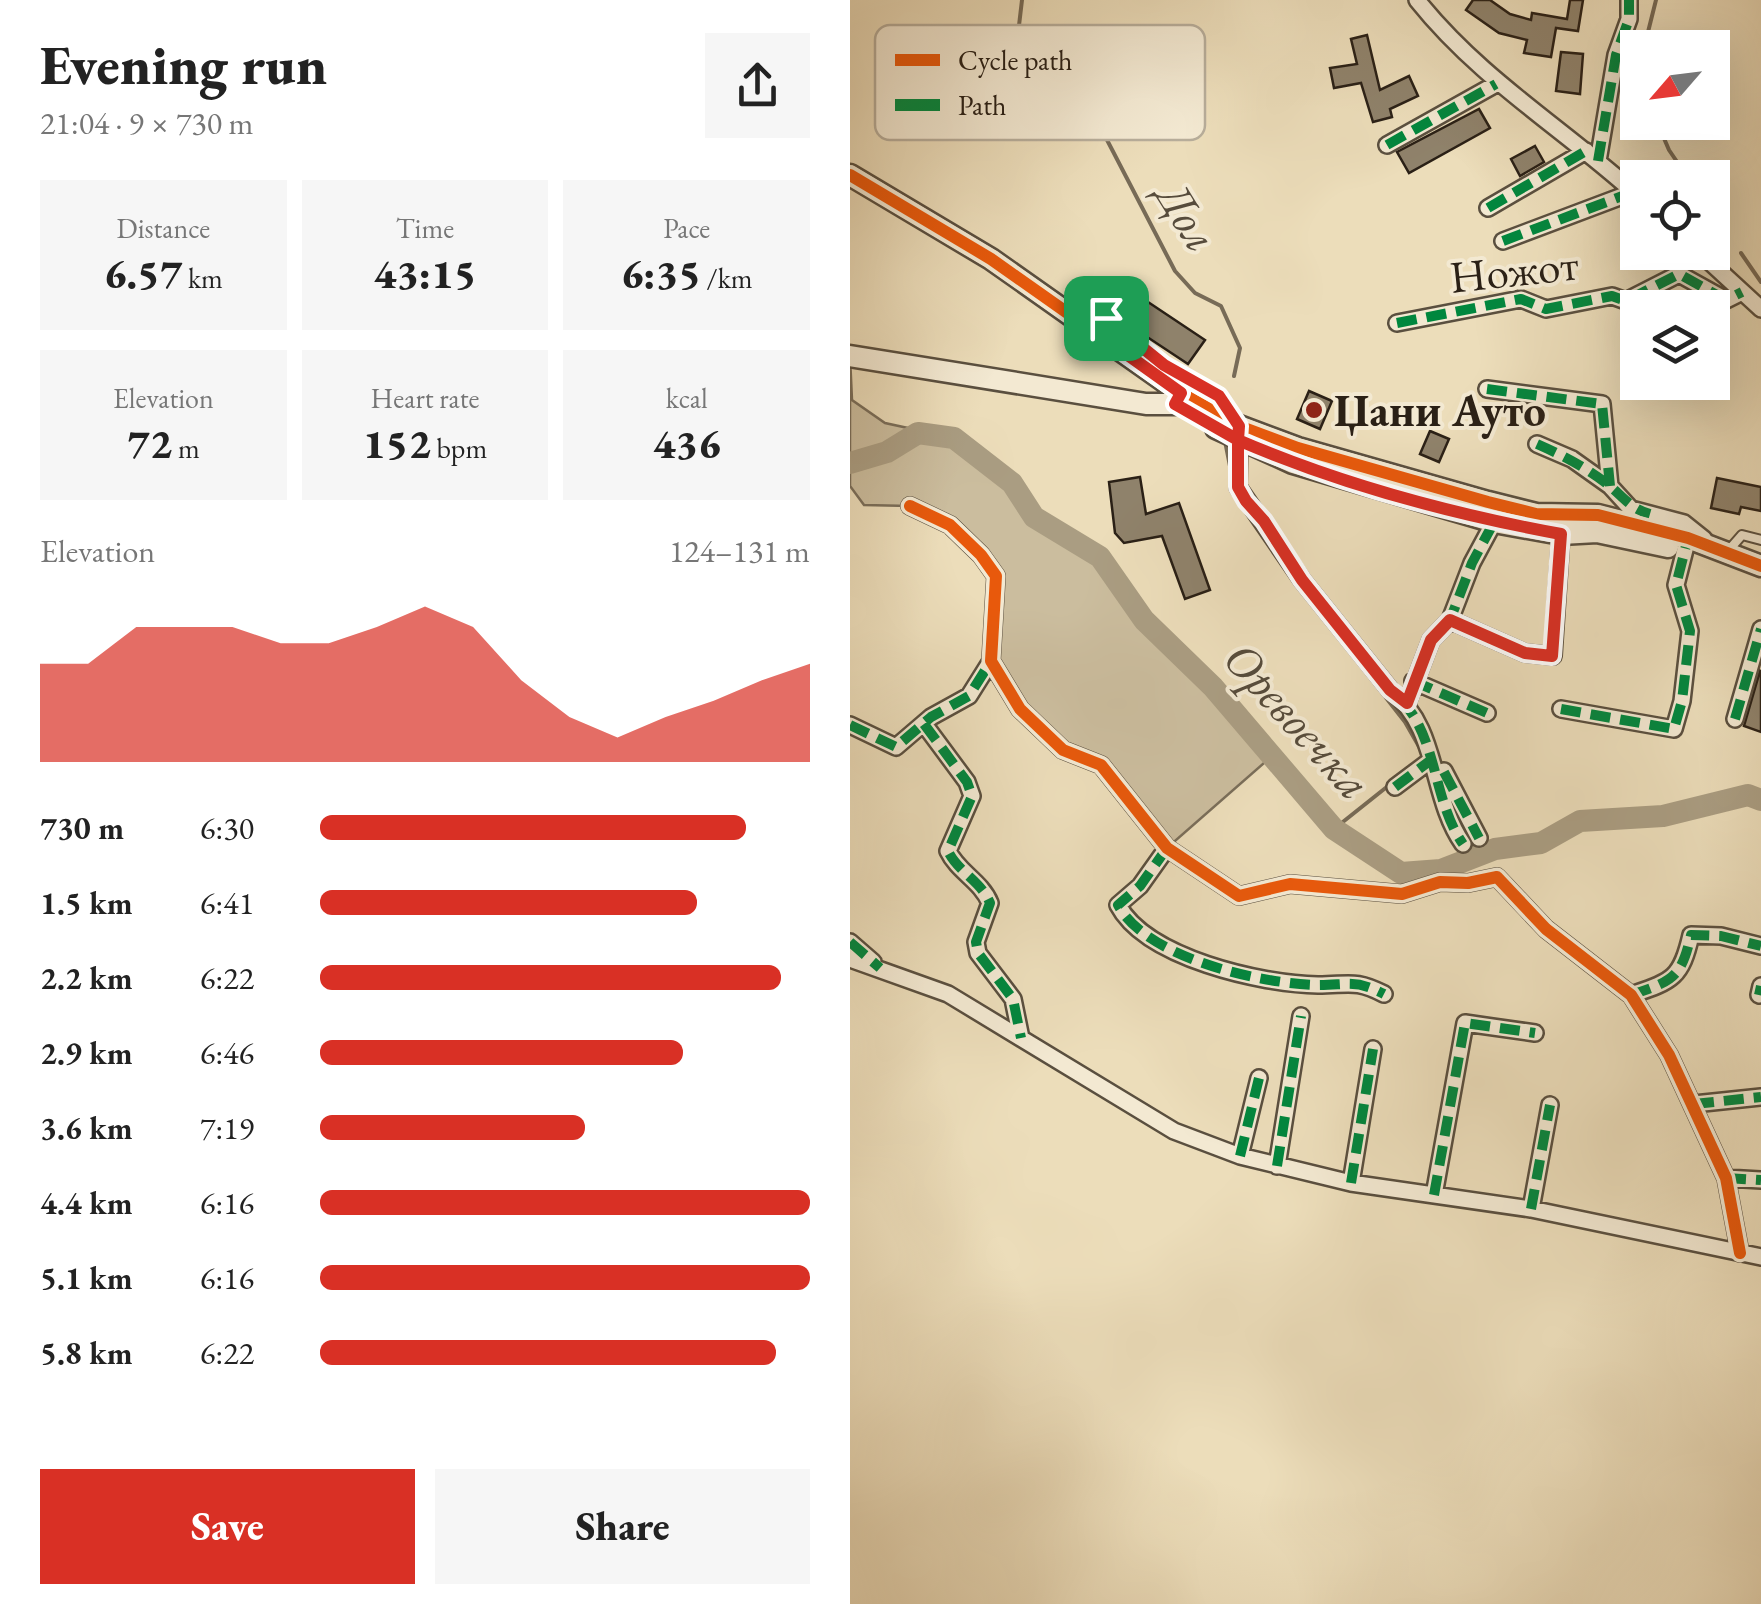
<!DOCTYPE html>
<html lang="en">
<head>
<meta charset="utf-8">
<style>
	:root { --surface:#fff; --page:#f6f6f6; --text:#222; --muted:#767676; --accent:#d93025 }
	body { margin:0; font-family:"EB Garamond",serif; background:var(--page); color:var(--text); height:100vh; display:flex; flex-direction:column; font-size:38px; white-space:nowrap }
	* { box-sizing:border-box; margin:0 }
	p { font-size:32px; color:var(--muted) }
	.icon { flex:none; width:55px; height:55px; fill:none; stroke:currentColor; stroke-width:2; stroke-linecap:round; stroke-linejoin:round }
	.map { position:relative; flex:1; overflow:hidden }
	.side { display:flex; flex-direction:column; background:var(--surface); width:850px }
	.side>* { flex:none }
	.needle { width:65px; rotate:242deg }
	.buttons { position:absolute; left:770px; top:30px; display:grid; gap:20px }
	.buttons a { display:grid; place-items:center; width:110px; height:110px; border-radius:0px; background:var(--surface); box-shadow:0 10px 40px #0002; font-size:50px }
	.pin { position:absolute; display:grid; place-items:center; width:85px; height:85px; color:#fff; margin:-42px; border-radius:20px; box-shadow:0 5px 15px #0006 }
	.round { display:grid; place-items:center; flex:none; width:105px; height:105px; border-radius:0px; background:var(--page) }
	.headline { display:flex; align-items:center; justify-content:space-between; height:170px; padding:0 40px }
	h1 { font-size:55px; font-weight:800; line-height:75px }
	.figures { display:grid; grid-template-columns:repeat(3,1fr); gap:15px; height:170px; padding:10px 40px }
	.figures div { display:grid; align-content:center; border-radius:0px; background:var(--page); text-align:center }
	.figures b { font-size:42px; font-weight:800 }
	.figures small { font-size:28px; font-weight:400 }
	.figures p { font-size:28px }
	.chart { height:280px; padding:20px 40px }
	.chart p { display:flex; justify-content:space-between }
	.chart svg { width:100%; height:180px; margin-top:10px; fill:var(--accent); opacity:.7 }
	.action { display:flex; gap:20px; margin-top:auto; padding:20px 40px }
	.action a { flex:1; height:115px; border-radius:0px; background:var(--accent); color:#fff; font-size:40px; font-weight:800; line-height:115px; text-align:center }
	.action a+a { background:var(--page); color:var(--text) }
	ul { padding:0 40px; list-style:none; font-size:32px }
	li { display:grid; grid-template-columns:160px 120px 1fr; align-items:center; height:75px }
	li i { height:25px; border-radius:12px; background:var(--accent) }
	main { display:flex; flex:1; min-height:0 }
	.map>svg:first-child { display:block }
	.green { fill:#cbbd9e; stroke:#7a6e5a; stroke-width:2.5 }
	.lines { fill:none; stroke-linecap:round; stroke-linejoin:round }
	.stream { stroke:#776b57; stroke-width:4 }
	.river { stroke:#aa9d82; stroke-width:22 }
	.building { fill:#8f826b; stroke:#2a2016; stroke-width:2.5 }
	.service-casing { stroke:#5a4f3f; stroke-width:12 }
	.minor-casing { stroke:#5a4f3f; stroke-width:20 }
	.tertiary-casing { stroke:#5a4f3f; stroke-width:25 }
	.service { stroke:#f3e9d2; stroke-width:8 }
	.minor { stroke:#f3e9d2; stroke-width:15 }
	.tertiary { stroke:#f3e9d2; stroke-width:20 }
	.quiet { stroke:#00873e; stroke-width:10; stroke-dasharray:20 10; stroke-linecap:butt }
	.cycleway-casing { stroke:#f3e9d2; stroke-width:19 }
	.cycleway { stroke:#e8590c; stroke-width:12 }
	.route-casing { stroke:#fff; stroke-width:20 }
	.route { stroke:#d93025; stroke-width:12 }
	.poi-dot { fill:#8f2418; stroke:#f3e9d2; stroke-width:4 }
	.labels { text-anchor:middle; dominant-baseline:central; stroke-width:8; stroke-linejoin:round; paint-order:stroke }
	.street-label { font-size:45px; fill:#2a2016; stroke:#f3e9d2 }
	.poi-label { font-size:45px; font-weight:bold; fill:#2a2016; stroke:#f3e9d2; text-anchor:start }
	.water-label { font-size:48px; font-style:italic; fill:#574c3c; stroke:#f3e9d2 }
	.key { fill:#f3e9d2; stroke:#b7ad9a; stroke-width:2.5 }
	.key-label { font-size:28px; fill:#2a2016 }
</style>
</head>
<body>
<main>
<section class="side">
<div class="headline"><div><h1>Evening run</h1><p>21:04 · 9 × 730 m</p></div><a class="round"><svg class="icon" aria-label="share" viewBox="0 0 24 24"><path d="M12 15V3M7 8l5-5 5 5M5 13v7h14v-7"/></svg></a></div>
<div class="figures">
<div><p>Distance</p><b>6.57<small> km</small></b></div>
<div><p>Time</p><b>43:15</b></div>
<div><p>Pace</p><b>6:35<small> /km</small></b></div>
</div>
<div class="figures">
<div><p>Elevation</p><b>72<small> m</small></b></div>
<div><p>Heart rate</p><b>152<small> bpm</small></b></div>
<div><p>kcal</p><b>436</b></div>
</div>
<div class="chart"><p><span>Elevation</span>124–131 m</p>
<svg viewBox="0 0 160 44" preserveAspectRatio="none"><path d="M0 44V20L10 20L20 11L30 11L40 11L50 15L60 15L70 11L80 6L90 11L100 24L110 33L120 38L130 33L140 29L150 24L160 20V44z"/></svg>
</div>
<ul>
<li><b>730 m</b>6:30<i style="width:87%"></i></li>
<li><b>1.5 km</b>6:41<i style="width:77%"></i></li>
<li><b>2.2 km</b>6:22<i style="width:94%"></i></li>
<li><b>2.9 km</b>6:46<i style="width:74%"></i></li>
<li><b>3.6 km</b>7:19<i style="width:54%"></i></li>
<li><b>4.4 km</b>6:16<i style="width:100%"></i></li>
<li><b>5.1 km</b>6:16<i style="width:100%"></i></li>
<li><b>5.8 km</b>6:22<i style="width:93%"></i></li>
</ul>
<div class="action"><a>Save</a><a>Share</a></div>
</section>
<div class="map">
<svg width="911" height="1604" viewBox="0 0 911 1604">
	<rect width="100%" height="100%" fill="#ecddba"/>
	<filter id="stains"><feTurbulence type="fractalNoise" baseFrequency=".002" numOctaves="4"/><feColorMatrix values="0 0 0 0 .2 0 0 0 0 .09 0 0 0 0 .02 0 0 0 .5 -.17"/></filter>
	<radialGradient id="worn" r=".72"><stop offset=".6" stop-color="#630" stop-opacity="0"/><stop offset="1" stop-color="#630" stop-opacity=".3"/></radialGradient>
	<path class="green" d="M0,356L2,400L35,423L104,438L162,483L184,517L250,557L294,620L363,687L422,756L317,848L251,765L213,750L170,709L141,661L146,576L131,555L60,506L14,505L0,486Z"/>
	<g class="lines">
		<path class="stream" d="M172,0L168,34L173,57L206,63L228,84L325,271L345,293L371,306L390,348L384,376
			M794,48L806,0
			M807,122L819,150L838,178
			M862,212L878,235
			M891,253L911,282
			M375,441L381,471
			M411,533L445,583
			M476,621L555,722L571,750
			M484,829L538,786"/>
		<path class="river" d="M0,463L37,452L68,433L104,438L162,483L184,517L250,557L294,620L363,687L484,829L551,873L591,870L645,849L691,843L730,821L813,816L898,795L911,800"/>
	</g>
	<path class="building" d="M623,0H640L660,14L681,20L682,13L717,19L720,0H733L728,31L706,28L701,57L674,53L677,40L649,33L616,10Z
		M517,35L530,90L559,76L568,96L540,109L542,117L523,122L511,83L484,88L480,68L507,64L501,39Z
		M711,52L733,54L730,94L706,91Z
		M629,109L640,128L559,173L547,152Z
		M685,146L694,162L670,176L661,159Z
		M292,298L355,340L338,364L276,323Z
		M459,391L482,401L470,429L447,419Z
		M580,431L599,439L589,462L570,454Z
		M290,477L296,514L329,503L360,590L335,599L312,536L274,543L265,533L259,482Z
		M867,478L911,487V511L891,507L889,514L861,508Z
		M910,671L911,672V732L894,726Z"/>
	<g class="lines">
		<defs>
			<path id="service" d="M234,318H257L314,365L369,396L381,414
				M878,551L892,535L911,540"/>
			<path id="minor" d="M567,0C631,80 713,128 788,196
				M537,145L646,84
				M748,161L766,55L779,19V0
				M638,208L736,151
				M653,241L783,192
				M849,252L911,309
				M547,323L671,299L696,309L762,296L776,301L829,274L876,300L892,292
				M637,389L752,404L760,486
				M389,430L388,487L452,580L541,691C589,727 580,797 613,844
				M687,444L722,459L760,486L781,509L834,523L854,539
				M60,506L100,525L131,555L146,576L141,661L170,709L213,750L251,765L317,848L389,896L440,884L552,894L590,882L618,883L647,877L696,929L781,995L819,1055L876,1178L890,1253
				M600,620L675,653L703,656L711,534
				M563,681L637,713
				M557,703L581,640L600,620L622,563L644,522
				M711,709L824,729L832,701L840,631L826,585L838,538
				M885,719L911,629
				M74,724L117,782L122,796L98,851C108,872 131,881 140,903L126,942L128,953L163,999L171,1038
				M0,725L46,747L81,717L119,696L141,661
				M594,771L629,838
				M545,787L581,760
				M317,848L290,886L268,905C296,958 411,984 468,985C499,985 505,979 534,994
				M0,942L23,962
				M0,959L98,994L324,1131L390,1156L501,1183L681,1209L911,1257
				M781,995C822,981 831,979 841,935L871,936L911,946
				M909,995L911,986
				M844,1104L911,1097
				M390,1156L409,1078
				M427,1166L451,1016
				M876,1178L911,1180
				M501,1183L523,1049
				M584,1195L615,1023L685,1033
				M681,1209L700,1105"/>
			<path id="tertiary" d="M0,175L141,259L331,393L389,426L448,448L638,502L686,514L748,515L838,538L911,566
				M0,356L296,404H325
				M366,428L443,463L644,522L711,534L747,532L818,547"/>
		</defs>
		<use href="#service" class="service-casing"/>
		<use href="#minor" class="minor-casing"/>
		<use href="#tertiary" class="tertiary-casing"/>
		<use href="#service" class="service"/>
		<use href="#minor" class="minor"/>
		<use href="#tertiary" class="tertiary"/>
		<path class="quiet" d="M537,145L646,84
			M748,161L766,55L779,19V0
			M638,208L736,151
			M653,241L783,192
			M547,323L671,299L696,309L762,296L776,301L829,274L876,300L892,292
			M637,389L752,404L760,486
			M389,426L388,487L452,580L541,691C589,727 580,797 613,844
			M687,444C712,455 735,467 756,483C773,496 779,508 800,514
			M600,620L675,653L703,656L711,534
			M563,681L637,713
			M557,703L581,640L600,620L622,563L644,522
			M711,709L824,729L832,701L840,631L826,585L838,538
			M885,719L911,629
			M74,724L117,782L122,796L98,851C108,872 131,881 140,903L126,942L128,953L163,999L171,1038
			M0,725L46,747L81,717L119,696L141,661
			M594,772L629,838
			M545,787L581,760
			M317,848L290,886L268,905C296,958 411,984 468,985C499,985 505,979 534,994
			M0,942L30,968
			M781,995C822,981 831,979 841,935L871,936L911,946
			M909,995L911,986
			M844,1104L911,1097
			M390,1156L409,1078
			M427,1166L451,1016
			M876,1178L911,1180
			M501,1183L523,1049
			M584,1195L615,1023L685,1033
			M681,1209L700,1105"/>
		<defs>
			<path id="cycleway" d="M0,175L141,259L331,393L389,426L448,448L638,502L686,514L748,515L838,538L911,566
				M60,506L100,525L131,555L146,576L141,661L170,709L213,750L251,765L317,848L389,896L440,884L552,894L590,882L618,883L647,877L696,929L781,995L819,1055L876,1178L890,1253"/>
		</defs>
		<use href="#cycleway" class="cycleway-casing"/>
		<use href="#cycleway" class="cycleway"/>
	</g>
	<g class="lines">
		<defs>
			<path id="route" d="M256,318H226L331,393L325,404L388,440V487L396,501L414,521L452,580L540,690L557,703L581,640L600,620L675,653L702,656L711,534C602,514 490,484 388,440L389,426L369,396L314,365L256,318"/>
		</defs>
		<use href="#route" class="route-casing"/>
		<use href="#route" class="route"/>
	</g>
	<circle class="poi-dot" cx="464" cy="410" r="10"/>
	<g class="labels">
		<g class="street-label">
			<text transform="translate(664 270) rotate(-6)">Ножот</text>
		</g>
		<g class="poi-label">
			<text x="484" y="410">Џани Ауто</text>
		</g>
		<g class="water-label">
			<text transform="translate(338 216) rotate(58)">Дол</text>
			<text transform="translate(448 720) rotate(48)">Оревоечка</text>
		</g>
	</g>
	<rect x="25" y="25" width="330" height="115" rx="15" class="key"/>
	<rect x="45" y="54" width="45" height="12" fill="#e8590c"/>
	<rect x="45" y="99" width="45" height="12" fill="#00873e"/>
	<g class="key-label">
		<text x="108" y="70">Cycle path</text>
		<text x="108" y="115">Path</text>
	</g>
	<rect width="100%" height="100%" filter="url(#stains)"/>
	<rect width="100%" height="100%" fill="url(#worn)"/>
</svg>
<div class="buttons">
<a><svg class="needle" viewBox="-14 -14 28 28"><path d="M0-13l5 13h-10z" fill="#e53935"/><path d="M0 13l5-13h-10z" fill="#767676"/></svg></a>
<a><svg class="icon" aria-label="locate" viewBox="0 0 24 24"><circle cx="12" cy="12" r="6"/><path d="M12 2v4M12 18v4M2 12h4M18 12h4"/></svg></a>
<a><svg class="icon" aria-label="layers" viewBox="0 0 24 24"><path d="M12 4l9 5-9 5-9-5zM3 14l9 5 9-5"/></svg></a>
</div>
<div class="pin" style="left:256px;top:318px;background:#1e9e55"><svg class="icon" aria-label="arrive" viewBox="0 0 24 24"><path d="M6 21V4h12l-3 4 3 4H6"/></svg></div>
</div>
</main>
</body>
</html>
